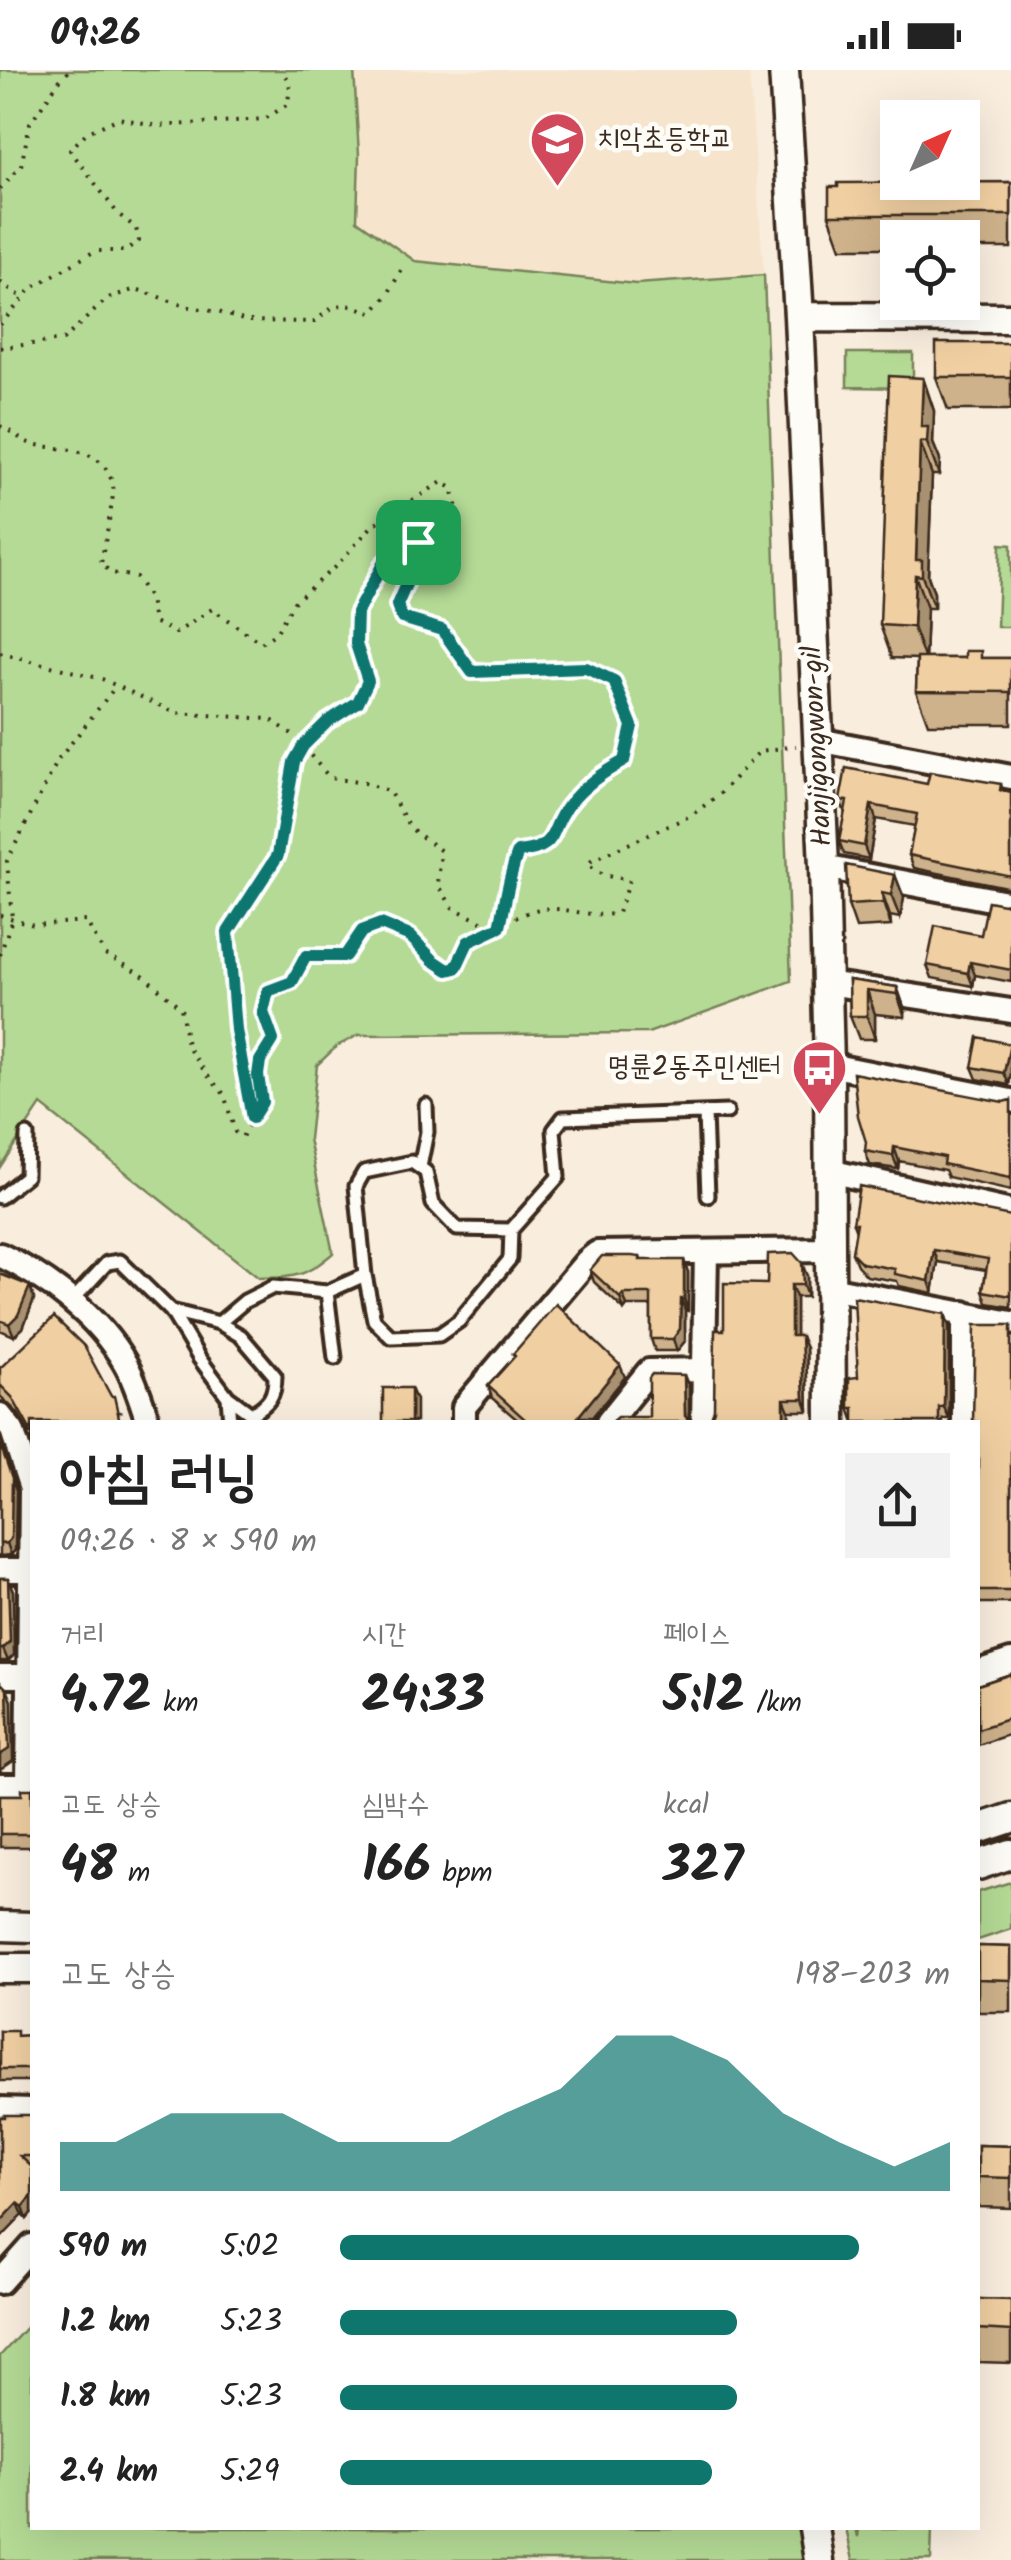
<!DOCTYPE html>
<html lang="ko">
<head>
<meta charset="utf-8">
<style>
	:root { --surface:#fff; --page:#f2f2f2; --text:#222; --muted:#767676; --accent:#0f766e }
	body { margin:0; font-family:Kalam,"Poor Story",sans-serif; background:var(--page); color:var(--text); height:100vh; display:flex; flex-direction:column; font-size:38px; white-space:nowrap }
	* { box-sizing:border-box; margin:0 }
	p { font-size:32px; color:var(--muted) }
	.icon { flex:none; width:55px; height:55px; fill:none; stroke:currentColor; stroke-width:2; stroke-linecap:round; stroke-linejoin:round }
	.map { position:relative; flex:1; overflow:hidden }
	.sheet { position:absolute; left:30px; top:1350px; width:950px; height:1110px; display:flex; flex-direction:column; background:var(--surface); border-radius:0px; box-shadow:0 10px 40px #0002 }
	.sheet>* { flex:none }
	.needle { width:65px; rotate:45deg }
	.controls { position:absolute; left:880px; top:30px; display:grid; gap:20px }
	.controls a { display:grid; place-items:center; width:100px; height:100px; border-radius:0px; background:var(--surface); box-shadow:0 10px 40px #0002; font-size:50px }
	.pin { position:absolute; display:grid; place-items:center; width:85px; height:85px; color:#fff; margin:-42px; border-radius:20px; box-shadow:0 5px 15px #0006 }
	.round { display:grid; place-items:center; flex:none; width:105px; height:105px; border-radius:0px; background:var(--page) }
	.head { display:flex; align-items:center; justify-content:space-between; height:170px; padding:0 30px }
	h1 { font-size:55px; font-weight:800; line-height:75px }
	.metrics { display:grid; grid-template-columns:repeat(3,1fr); gap:15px; height:170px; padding:10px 30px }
	.metrics div { display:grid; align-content:center }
	.metrics b { font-size:50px; font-weight:800 }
	.metrics small { font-size:28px; font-weight:400 }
	.metrics p { font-size:28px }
	.chart { height:280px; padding:20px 30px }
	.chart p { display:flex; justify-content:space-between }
	.chart svg { width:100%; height:180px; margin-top:10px; fill:var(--accent); opacity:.7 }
	ul { padding:0 30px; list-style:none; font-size:32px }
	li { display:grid; grid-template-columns:160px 120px 1fr; align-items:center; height:75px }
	li i { height:25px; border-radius:12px; background:var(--accent) }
	.status { display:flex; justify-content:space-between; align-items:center; height:70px; padding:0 50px; background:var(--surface); direction:ltr }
	.status svg { height:28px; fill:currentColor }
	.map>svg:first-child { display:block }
	.built { fill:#f6e5cc }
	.green { fill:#b4da95; stroke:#78825a; stroke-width:2.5 }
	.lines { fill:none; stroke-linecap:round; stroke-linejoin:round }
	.service-casing { stroke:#3b2a1e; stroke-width:19 }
	.minor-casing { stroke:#3b2a1e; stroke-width:30 }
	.tertiary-casing { stroke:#3b2a1e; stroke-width:35 }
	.path { stroke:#3b2a1e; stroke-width:4; stroke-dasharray:2.5 8; stroke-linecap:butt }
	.service { stroke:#fdfcf7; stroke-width:11 }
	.minor { stroke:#fdfcf7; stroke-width:22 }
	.tertiary { stroke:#fdfcf7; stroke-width:28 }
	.wall { fill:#ceb28b; stroke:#3b2a1e; stroke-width:2.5 }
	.shaded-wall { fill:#a89171; stroke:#3b2a1e; stroke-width:2.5 }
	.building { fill:#f0cfa2; stroke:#3b2a1e; stroke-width:2.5 }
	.route-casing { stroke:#fff; stroke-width:20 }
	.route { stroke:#0f766e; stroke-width:12 }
	.labels { text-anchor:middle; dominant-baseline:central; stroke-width:9; stroke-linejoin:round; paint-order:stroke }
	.poi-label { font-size:28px; fill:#3b2a1e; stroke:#fdfcf7; text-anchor:start }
	.street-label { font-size:28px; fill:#3b2a1e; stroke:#fdfcf7 }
</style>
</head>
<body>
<div class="status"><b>09:26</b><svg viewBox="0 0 49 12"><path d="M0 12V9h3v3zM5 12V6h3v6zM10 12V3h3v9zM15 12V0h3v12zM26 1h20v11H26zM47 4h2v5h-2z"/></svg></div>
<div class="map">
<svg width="1011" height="2490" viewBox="0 0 1011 2490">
	<rect width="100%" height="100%" fill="#f9eede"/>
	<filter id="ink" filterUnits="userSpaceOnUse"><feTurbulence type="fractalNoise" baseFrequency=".01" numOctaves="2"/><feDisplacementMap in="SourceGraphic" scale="20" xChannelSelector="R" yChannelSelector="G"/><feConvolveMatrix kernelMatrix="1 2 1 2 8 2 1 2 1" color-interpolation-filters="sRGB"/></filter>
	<g filter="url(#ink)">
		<path class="built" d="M354,0H749L764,205L636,214L415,191L357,150L359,85Z"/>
		<path class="green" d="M0,0H354L359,85L357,150L415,191L636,214L764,205L791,911L648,963L359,965L337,976L317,995L309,1069L333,1183C304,1208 296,1207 259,1208L41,1035L0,1097Z
			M847,283H913V318L847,317Z
			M1000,474L1011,475V557H997Z
			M1011,1812V1859L978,1870V1822Z
			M32,2251V2458H798L809,2490H0V2286Z
			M846,2458H856L858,2467L859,2458H932L931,2490H853Z"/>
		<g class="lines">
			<defs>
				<path id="service" d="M705,1043L708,1126
					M420,1097L427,1062L426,1035
					M0,1127L26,1106L27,1065
					M511,1160L510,1189L459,1251L439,1265L391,1267L374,1250L365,1205L356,1116L364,1102L412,1092L426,1102L433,1134L457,1159L511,1160L558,1107L554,1060L563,1048L727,1042
					M327,1222L335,1288
					M71,1232L107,1193L120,1191L171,1241L199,1288L228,1327L251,1344C269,1334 275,1326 275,1306L241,1266L219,1253L171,1241
					M219,1253L245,1231L273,1217L327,1222L365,1205
					M228,1327L230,1352"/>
				<path id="minor" d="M818,670L1011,707
					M824,797L1011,833
					M827,913L1011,941
					M829,995L1011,1031
					M829,1101L1011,1142
					M0,1185C48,1208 98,1246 125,1293C135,1310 142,1333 148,1352
					M830,1218L1011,1253
					M964,1243V1352
					M0,1345L12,1360L31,1418L28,1716
					M464,1352V1337L587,1191L597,1183L830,1180
					M608,1352L649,1301L704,1300
					M703,1352L706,1182
					M0,1500H32
					M978,1602L1011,1591
					M0,1606H28
					M0,1716H32
					M0,2039L32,2040
					M0,2212L32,2176"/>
				<path id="tertiary" d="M784,0L799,247L824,797L829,995L831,1352
					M799,247L1011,248
					M978,1759L1011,1748
					M978,1795L1011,1784
					M0,1856L32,1857
					M0,1898H32
					M814,2458L819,2490"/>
			</defs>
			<use href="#service" class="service-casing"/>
			<use href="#minor" class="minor-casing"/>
			<use href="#tertiary" class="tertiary-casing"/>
			<path class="path" d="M0,119L21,96L30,53L59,11L70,0
				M0,212L23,228
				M0,255L32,218L95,181H124L139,171L136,158L118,144L70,80L86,63L119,48L158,56L265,49L288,34L290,13L281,0
				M0,278L63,270L108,228L136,219L185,236L218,242L246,251L315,252C338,230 343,232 372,243L387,226L404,195
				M0,356C10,360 18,368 27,372C55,383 103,371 113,416C115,426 103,480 101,494L112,503L136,507L150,529L154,552L176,563L212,539L261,573L276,563L294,532L337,495L373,455L442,412L452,418L458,443L444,474L410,505L397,535L401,548L442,560L472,602L586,598L614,611L632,655L624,691C602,703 583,716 567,737C548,762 560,778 519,783C508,809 507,829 501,857
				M0,583L102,609L176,643L270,649L292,664L330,708L364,713L389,721L410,758L441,781L438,814L452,837L495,859
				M0,845L34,855L86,851L105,884L143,905L181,938L187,976L208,1006L224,1024L235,1062L242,1067L262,1032L258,1005L260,991L273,970L263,942L269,921L292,911L306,887L345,886L362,861L381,854L410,866L433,889L448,900L456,898L468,872C484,864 525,841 540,839C565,836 590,849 618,843L629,810L602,805L587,794L593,790L692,745L721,723L760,681L796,676
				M0,885L12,849L7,791L58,690L116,616
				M253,1048L235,960L228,862L278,785L294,692L303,677L327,652L358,632L368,611L356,574L357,543L384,492L418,471L444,474"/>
			<use href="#service" class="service"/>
			<use href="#minor" class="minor"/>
			<use href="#tertiary" class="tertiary"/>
		</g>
		<path class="wall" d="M1011,112V178H962V168H898V178H841L829,145L838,117Z
			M1011,273V340H948L936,307Z
			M923,308L934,341L933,373L940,390L939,405H932L928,506L934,523V538H927L925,588H1011V654H928L916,621L917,589L892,588L880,555Z
			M927,714H1001L1003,721L1011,723V818L914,798L909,785L915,756L876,749L869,789L844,784L839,771L845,743L840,730Z
			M895,805L904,828L900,848L890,846L891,856L856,858L848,835Z
			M1011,832V912L975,905L973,916L932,908L927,895L981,865L1004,834Z
			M849,910L897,917L905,940V947L875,944V969H859L850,946Z
			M1010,974L1011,1002L1009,1015L977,1009L972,997Z
			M1011,1030V1121L948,1107L945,1100L899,1091L898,1099L870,1095L865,1081Z
			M1011,1146V1237L987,1233L983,1221L986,1200L938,1192L933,1223L899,1216L897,1211L867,1206L857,1195L852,1183L856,1161L853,1153Z
			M640,1187L641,1190L688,1202V1241L685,1240V1271L677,1281H655L651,1269V1236H627L624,1240L594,1212L590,1200Z
			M0,1204L34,1229L23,1258L14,1266L0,1260Z
			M807,1206V1227H796V1266L806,1278L808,1341H789V1352H706L711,1348L714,1340L724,1260L767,1214Z
			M945,1244L949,1256V1349H943V1352H854L849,1338L858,1307Z
			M1011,1255V1533H978V1352Z
			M513,1284L625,1307L592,1348L596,1352H520L492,1328L488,1316L514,1287Z
			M0,1298L120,1342L32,1377L30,1364L18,1343L0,1326Z
			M0,1374L16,1420L15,1480L11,1485L0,1486Z
			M0,1508H8L13,1521L14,1585L8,1591H0Z
			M1011,1604V1664L978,1675V1615Z
			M32,1719V1777H0V1725H22Z
			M978,1876L1011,1877V1942H978Z
			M0,1961L18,1966L32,1965V2011H0Z
			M32,2045V2143L27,2149L23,2145L0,2169V2047Z
			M978,2075L1011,2076V2138L978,2137Z
			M978,2229L1011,2230V2293L978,2292Z"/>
		<path class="shaded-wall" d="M923,308L934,341L933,373L940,390L939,405L921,357Z
			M920,372L932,405L928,506L934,523V538L916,490Z
			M915,505L927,538L925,590L913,557Z
			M871,735L876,749L869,789L864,776Z
			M895,805L904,828L900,848L891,825Z
			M882,823L890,846L891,856L883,833Z
			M970,892L975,905L973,916L968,903Z
			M897,917L905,940V947L897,924Z
			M867,920L875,944V969L867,946Z
			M1010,974L1011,1002L1009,1015L1004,1003Z
			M894,1077L899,1091L898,1099L893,1086Z
			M934,1180L938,1192L933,1223L929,1211Z
			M684,1190L688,1202V1241L684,1229Z
			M802,1193L807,1206V1227L803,1215Z
			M791,1215L796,1227V1278L791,1266Z
			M30,1216L34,1229L23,1258L14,1266L9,1254Z
			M623,1224L627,1236L624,1240L620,1228Z
			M681,1229L685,1240V1271L677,1281L673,1269Z
			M945,1244L949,1256V1349L944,1337Z
			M801,1266L806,1278L808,1341L804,1329Z
			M620,1295L625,1307L588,1352L578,1347Z
			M684,1305L689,1317V1352L685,1346Z
			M411,1318L416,1330V1352H411Z
			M784,1329L789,1341V1352H784Z
			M0,1374L16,1420L15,1480L11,1485L7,1473Z
			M8,1508L13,1521L14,1585L8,1591L3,1579Z
			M7,1619L12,1631L13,1691L0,1700V1685Z
			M32,2126V2143L27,2149L23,2137Z
			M18,2133L23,2145L0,2169V2152Z"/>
		<path class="building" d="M1011,112V145H829V117H838V113Z
			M936,273H1011V307H936Z
			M889,306L923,308L921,357H928L927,372H920L916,490H922V506L915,505L913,557L880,555Z
			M965,581H981V588H1011V622L916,621L917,588H965Z
			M846,698L927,714L930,702L1001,714L1000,720L1011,723V806L909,785L917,744L871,735L864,776L839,771L847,731L840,730Z
			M846,795L895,805L891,825L882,823L883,833L848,835Z
			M988,831L1004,834L1011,832V900L970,892L968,903L927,895L935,856L981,865Z
			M849,910L897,917V924L867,920V946H850Z
			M978,967L1010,974L1004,1003L972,997Z
			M853,1003L1003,1032L1011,1030V1106L1010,1108L943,1094L944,1087L894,1077L893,1086L865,1081L866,1072L858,1046Z
			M859,1116L1011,1146V1226L983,1221L988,1189L934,1180L929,1211L895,1204V1199L862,1193L852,1183L857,1153H853Z
			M793,1183L802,1193L803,1215H791V1266H801L804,1329H784V1352H706L711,1348L714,1340L715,1260H724V1213L767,1214L768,1184Z
			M602,1186H632L640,1187V1190H684V1229H681L680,1259L673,1269H651V1224H623L620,1228L590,1200Z
			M0,1204L30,1216L18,1245L9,1254L0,1250Z
			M854,1227L945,1244L944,1337H939V1352H854V1338H849V1308L858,1307Z
			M556,1234L620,1295L578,1347H590L596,1352H526V1350L488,1316L515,1286L513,1284Z
			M54,1247L84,1276L111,1326H114L120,1352H32V1377L28,1364L32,1363L12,1327L0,1315V1298Z
			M975,1255H1011V1521H978V1352H973Z
			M652,1304L684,1305L685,1346L691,1352H611L617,1347H649V1308Z
			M383,1318H411V1352H383Z
			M0,1374L12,1408L11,1468L7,1473L0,1474Z
			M0,1508H8L10,1572L3,1579H0Z
			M1011,1604V1648L978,1659V1615Z
			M0,1612L7,1619L9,1679L0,1685Z
			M22,1719H32V1764H0V1725H22Z
			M978,1876L1011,1877V1910L978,1909Z
			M0,1961H17V1966L32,1965V2014V1999H0Z
			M5,2045H32V2086H20L32,2097V2126L23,2137L18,2133L0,2152V2047H5Z
			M978,2075L1011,2076V2108L978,2107Z
			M978,2229L1011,2230V2261L978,2259Z"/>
	</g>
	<g class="lines" filter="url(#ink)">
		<defs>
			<path id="route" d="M418,472L444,474L410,505L397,535L402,548L442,560L472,602L586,598L614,611L632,656L624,691C602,703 583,716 567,737C548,762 560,778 518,782C508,808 506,830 500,857L468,872L456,898L448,900L433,890L410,866L381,854L362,861L345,886H306L292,912L268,921L263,942L273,970L260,991L258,1005L262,1032L252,1048L236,960L228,862L278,785L294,692L303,676L327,652L358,632L368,611L356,574L357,542L384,492Z"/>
		</defs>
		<use href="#route" class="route-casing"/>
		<use href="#route" class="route"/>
	</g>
	<defs>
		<symbol id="school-pin" viewBox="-11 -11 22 30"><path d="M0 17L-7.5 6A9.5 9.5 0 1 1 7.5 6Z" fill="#d1495b" stroke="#fdfcf7"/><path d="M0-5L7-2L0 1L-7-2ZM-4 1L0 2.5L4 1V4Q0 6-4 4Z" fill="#fff"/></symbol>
		<symbol id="bus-pin" viewBox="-11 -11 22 30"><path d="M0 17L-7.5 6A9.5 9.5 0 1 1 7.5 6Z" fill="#d1495b" stroke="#fdfcf7"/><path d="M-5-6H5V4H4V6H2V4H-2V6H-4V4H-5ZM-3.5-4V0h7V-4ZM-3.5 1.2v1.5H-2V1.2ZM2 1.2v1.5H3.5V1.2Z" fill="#fff"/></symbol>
	</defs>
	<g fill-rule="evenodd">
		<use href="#school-pin" x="526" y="38" width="63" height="86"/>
		<use href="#bus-pin" x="788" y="966" width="63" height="86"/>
	</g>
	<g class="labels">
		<g class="poi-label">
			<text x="597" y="69">치악초등학교</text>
			<text x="781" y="997" text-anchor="end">명륜2동주민센터</text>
		</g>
		<g class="street-label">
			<text transform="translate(818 676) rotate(-93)">Hanjigongwon-gil</text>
		</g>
	</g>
</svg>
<div class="controls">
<a><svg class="needle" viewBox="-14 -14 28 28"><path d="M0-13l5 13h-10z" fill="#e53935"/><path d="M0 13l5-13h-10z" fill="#767676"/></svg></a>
<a><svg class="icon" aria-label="locate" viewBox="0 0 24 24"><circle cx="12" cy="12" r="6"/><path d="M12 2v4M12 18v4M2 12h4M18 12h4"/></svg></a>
</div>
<div class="pin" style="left:418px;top:472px;background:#1e9e55"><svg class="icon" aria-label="arrive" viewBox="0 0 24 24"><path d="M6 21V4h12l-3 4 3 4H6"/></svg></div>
<section class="sheet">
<div class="head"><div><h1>아침 러닝</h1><p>09:26 · 8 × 590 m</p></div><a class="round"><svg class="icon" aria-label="share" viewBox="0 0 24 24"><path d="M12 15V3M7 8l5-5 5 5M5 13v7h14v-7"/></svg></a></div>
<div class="metrics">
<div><p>거리</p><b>4.72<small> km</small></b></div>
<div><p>시간</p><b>24:33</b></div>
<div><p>페이스</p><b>5:12<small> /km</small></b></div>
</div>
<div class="metrics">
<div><p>고도 상승</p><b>48<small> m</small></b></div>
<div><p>심박수</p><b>166<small> bpm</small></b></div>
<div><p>kcal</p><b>327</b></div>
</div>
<div class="chart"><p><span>고도 상승</span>198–203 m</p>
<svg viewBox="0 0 160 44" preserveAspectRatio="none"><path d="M0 44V32L10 32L20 25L30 25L40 25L50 32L60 32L70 32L80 25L90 19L100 6L110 6L120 12L130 25L140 32L150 38L160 32V44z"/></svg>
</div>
<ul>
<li><b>590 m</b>5:02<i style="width:85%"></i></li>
<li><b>1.2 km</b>5:23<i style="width:65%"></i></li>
<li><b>1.8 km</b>5:23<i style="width:65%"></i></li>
<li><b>2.4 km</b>5:29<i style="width:61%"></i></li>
</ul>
</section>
</div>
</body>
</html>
